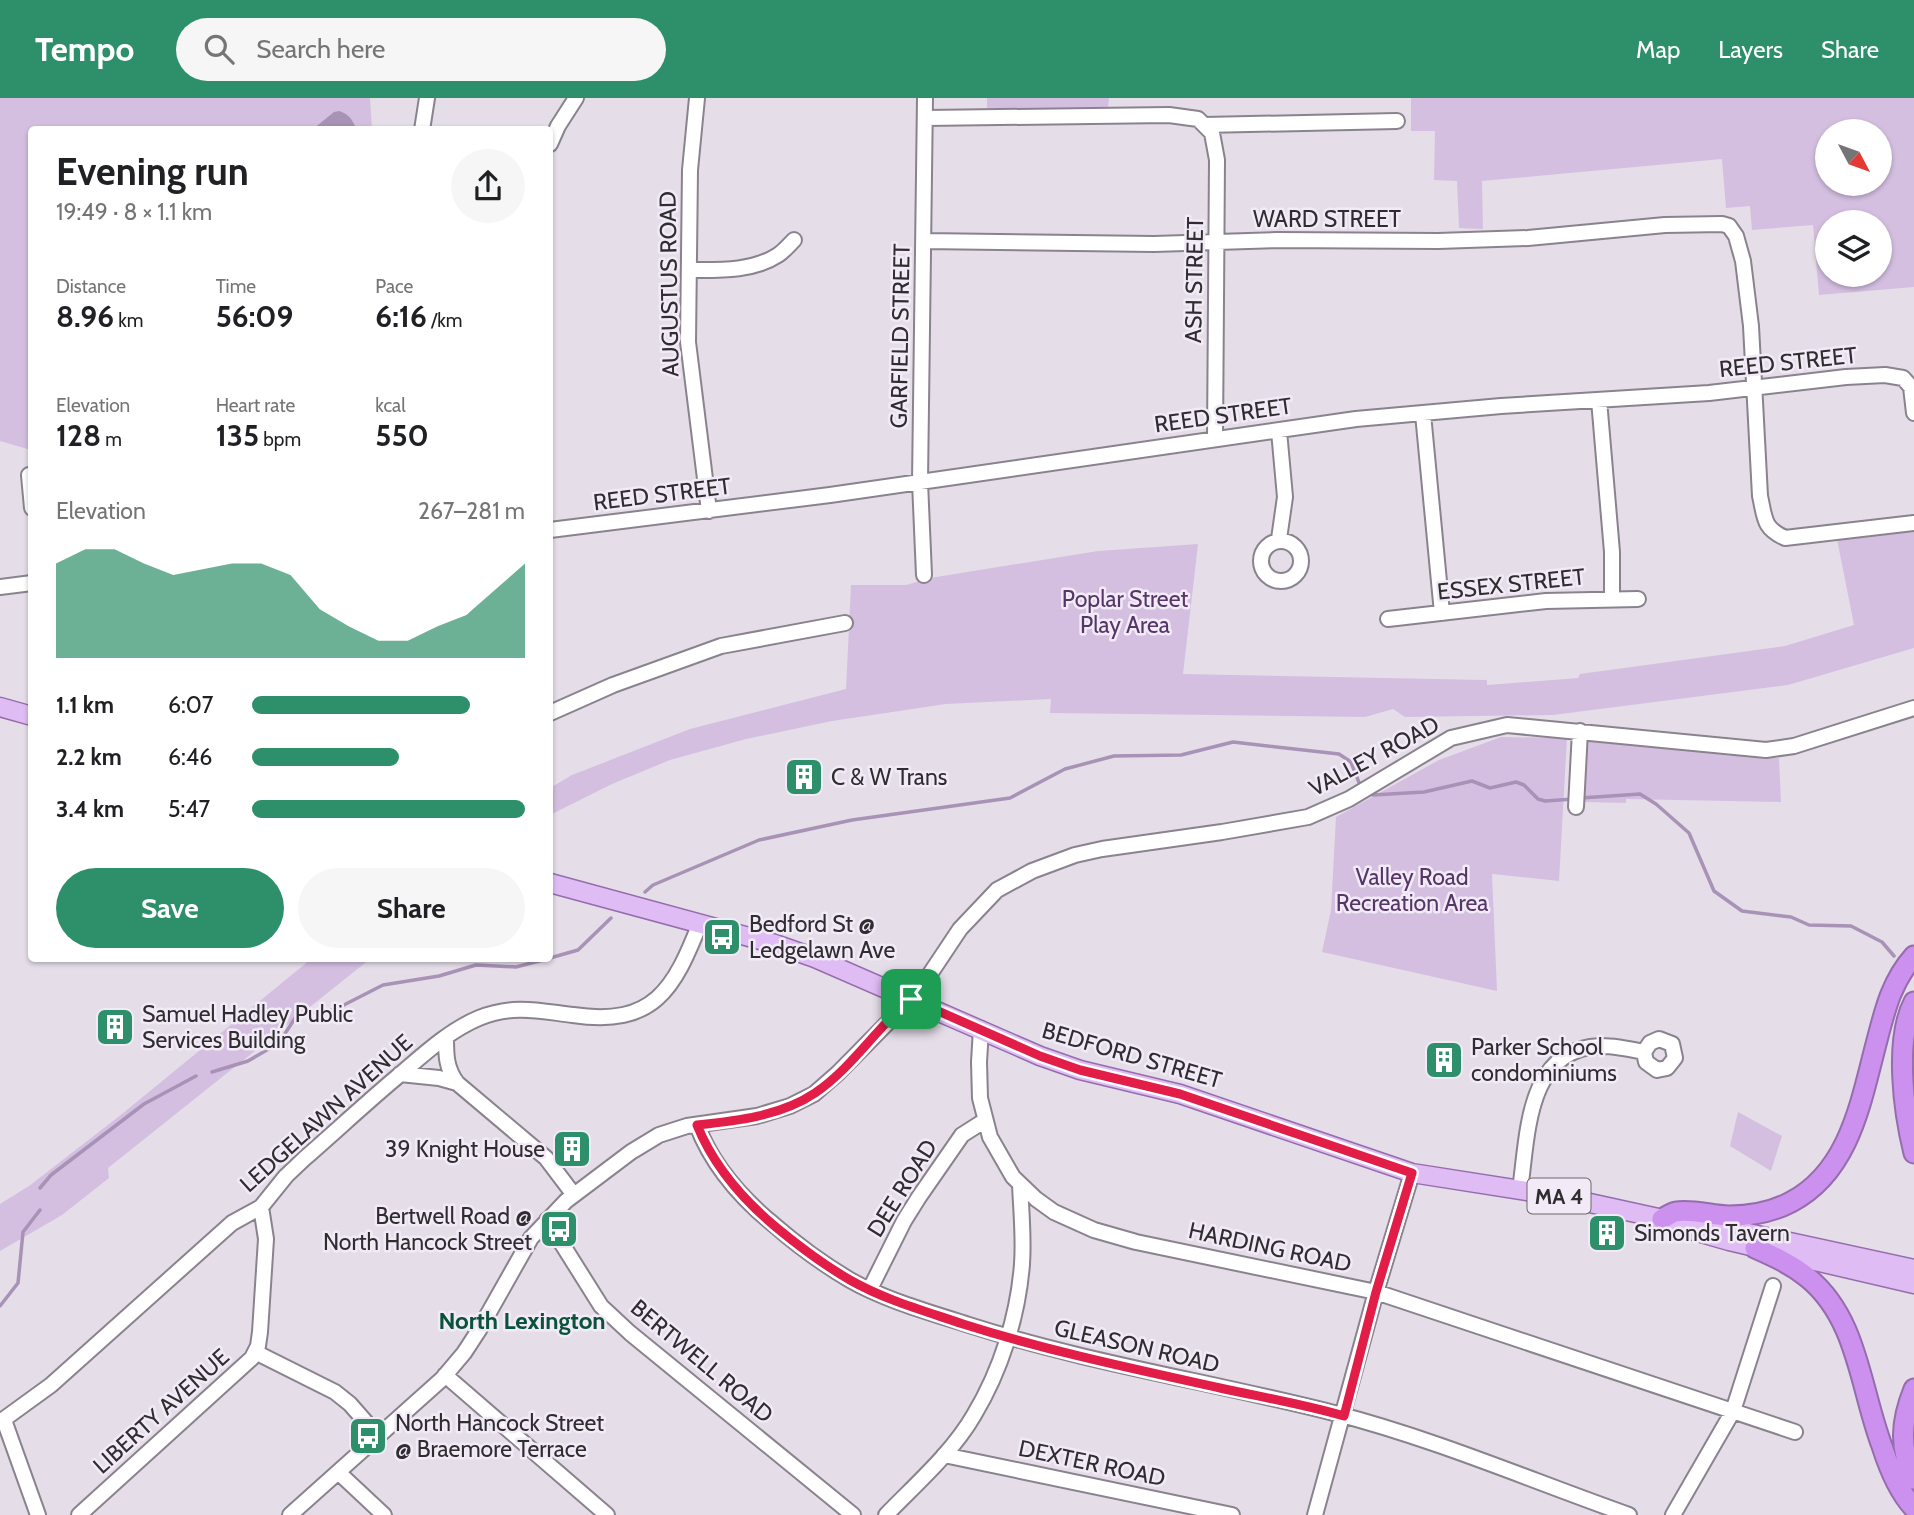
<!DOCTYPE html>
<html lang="en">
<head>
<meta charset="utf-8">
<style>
	:root { --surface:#fff; --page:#f6f6f6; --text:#202124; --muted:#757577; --accent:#2e906a }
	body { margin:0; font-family:Cabin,sans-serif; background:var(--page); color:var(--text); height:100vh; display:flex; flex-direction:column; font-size:26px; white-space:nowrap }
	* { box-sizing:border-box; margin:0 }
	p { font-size:23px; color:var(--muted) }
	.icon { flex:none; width:38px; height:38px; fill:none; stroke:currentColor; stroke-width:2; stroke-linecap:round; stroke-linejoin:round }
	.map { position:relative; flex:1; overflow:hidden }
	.drawer { position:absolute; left:28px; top:28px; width:525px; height:836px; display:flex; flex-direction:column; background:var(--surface); border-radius:7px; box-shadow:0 2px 5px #0004 }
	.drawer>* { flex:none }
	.needle { width:46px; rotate:131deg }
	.tools { position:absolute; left:1815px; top:21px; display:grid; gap:14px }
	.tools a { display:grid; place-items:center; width:77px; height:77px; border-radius:50%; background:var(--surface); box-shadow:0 2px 5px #0004; font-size:35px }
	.pin { position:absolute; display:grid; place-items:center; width:60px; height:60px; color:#fff; margin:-30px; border-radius:14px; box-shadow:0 4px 10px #0006 }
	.round { display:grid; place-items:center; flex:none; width:74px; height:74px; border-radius:37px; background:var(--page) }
	.head { display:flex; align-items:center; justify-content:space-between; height:119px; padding:0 28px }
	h1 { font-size:38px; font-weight:700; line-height:52px }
	.stats { display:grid; grid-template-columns:repeat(3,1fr); gap:10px; height:119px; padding:7px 28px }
	.stats div { display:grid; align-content:center }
	.stats b { font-size:30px; font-weight:700 }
	.stats small { font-size:19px; font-weight:400 }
	.stats p { font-size:19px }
	.chart { height:196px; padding:14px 28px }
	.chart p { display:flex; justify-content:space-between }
	.chart svg { width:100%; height:126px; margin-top:7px; fill:var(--accent); opacity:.7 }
	.primary-button { display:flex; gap:14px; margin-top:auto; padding:14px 28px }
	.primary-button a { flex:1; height:80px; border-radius:42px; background:var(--accent); color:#fff; font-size:28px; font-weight:700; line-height:80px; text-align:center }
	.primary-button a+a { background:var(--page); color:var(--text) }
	ul { padding:0 28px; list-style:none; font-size:23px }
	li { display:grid; grid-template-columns:112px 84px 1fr; align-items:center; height:52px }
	li i { height:18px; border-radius:9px; background:var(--accent) }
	header { display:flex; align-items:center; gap:42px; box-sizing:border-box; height:98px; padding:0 35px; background:var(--accent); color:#fff }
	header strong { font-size:33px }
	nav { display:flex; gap:38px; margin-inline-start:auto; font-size:24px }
	.search { width:490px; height:63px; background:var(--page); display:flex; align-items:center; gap:18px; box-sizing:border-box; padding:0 24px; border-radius:38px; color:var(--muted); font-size:26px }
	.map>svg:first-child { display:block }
	.green { fill:#d4bfe1; fill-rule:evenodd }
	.water { fill:#a892b6 }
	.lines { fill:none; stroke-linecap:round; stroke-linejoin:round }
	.stream { stroke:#a892b6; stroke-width:3.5 }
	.minor-casing { stroke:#8a838e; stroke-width:18 }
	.major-casing { stroke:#956dac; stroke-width:21 }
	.highway-casing { stroke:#956dac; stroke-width:23 }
	.minor { stroke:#fff; stroke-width:14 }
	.major { stroke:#e0bcf5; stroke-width:18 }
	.highway { stroke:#cc90ee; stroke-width:19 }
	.route-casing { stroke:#fff; stroke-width:14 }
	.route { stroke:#e11d48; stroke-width:9 }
	.labels { text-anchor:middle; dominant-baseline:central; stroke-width:5; stroke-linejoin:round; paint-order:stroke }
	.shield { fill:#f2ebf7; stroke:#6a666c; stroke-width:2 }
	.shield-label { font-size:21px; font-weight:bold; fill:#302d31 }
	.street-label { font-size:23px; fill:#302d31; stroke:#f2ebf7 }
	.park-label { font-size:23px; fill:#553667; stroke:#f2ebf7 }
	.poi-label { font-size:23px; fill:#302d31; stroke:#f2ebf7; text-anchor:start }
	.neighbourhood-label { font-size:24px; font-weight:bold; fill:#0a5239; stroke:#f2ebf7 }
</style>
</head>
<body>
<header>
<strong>Tempo</strong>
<div class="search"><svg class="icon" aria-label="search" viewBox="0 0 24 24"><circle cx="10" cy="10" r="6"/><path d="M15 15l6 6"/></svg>Search here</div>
<nav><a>Map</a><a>Layers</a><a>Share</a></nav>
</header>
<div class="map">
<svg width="1914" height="1417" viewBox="0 0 1914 1417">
	<rect width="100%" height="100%" fill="#e5dee9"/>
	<path class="green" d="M0,0H370L372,31L32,32L31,352L0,343Z
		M987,0H1109L1108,10H987Z
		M1411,0H1914V189L1819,197L1813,127L1752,132L1750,108L1726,110L1722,61L1482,83L1483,131L1459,130L1457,83L1434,82L1435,33H1411ZM1827,33H1880V86H1827ZM1827,124H1880V177H1827Z
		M1914,428V550L1788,587L1553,617L1405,619L1393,611L1365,619L1050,615L1051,601L946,606L832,623L746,641L670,662L612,686L550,717V690L572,677L690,631L846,591L851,487H906L930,480L1098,453L1198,446L1183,576L1487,582V587L1578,580L1580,576L1785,548L1854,527L1836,436Z
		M1501,639L1567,640L1559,783L1492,776L1497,893L1322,854L1331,812L1336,719L1439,662Z
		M1585,643L1779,660L1781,704L1626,701V705L1585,704Z
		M311,861H370L108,1070L109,1080L62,1117L0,1153V1106L29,1088L122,1016Z
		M1738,1014L1782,1038L1771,1073L1730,1048Z"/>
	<path class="water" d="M339,13C349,16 353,22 356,31H313L334,14Z"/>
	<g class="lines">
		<path class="stream" d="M1373,697L1424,694L1472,683L1490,690L1516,684L1524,687L1538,701L1545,703L1574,701
			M1581,700L1640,696L1656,706L1689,735L1714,793L1742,813L1791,819L1809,827L1851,828L1882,844L1894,858
			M645,794L653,787L759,742L852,722L1010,700L1065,671L1114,658L1181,657L1233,644L1339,656L1351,664L1360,687
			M550,860L578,852L611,820
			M212,974L248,963L279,945L297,917L336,911L383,887L439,878L476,867L516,869L547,861
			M40,1090L51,1077L144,1006L196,978
			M0,1208L18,1185L23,1134L40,1112"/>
		<defs>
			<path id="minor" d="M697,0L690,72L688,244L709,413
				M925,20L1169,17L1198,21L1204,27L1397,23
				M1204,27L1212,35L1217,62L1215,341
				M422,32L427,0
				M550,46L558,28L576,0
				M924,143L1154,146L1276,142L1438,143L1528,140L1665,127L1722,126L1729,128L1736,138L1743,163L1751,228L1760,398C1765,420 1763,430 1785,440L1914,425
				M689,172C717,172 752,174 778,157C784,153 789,147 794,142
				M1599,302L1612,454V500
				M1423,316L1442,515
				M29,377L32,410
				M550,432L830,397L1356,321L1501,308L1709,295L1846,279L1885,277L1903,280L1911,289L1914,315
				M1279,441L1285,399L1279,333
				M1261 463a20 20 0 1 1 40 0a20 20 0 1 1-40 0Z
				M924,477L920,384L925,0
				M0,489L32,485
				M1388,521L1546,503L1638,501
				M550,615L613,587L721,548L845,525
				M1576,709L1580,633
				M981,931L979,964L980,1000L990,1039L1013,1079L1036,1101L1054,1114L1094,1132L1136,1144L1376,1194L1795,1334
				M446,939C446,957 446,970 457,985L546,1060L574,1097
				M400,976L439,980L457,985
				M697,1027C712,1067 740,1099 773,1126C797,1147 823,1166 850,1182C887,1203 929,1214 969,1227C1088,1265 1212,1284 1334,1315C1435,1341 1530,1382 1629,1417
				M1520,1092C1528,1037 1526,950 1601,948C1616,948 1630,951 1644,954L1650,945L1659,941L1672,946L1675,960L1667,970L1657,972L1646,964L1644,954
				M547,1122L601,1208L630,1235L853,1417
				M870,1191L904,1123L919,1099L962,1037L984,1023
				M255,1254L335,1294L350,1306L378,1338
				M445,1277L607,1417
				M4,1322L38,1417
				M0,1324L51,1287L232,1125L261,1109L286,1078L305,1060C336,1033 366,1005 397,979C423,957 448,933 479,920C514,906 539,913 573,917C654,929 674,891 700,825
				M944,1357L1232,1417
				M338,1374L384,1417
				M79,1417L252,1260L258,1248L260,1234L266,1141L261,1109
				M290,1417L442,1281L464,1255L479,1232L531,1140L566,1103L631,1054L659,1037L687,1028L757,1018L790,1008L814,996L838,975L918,894L960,831L997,792L1032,773L1075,757L1102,751L1222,734L1308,719L1349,701L1451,640L1507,627L1766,652L1794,648L1914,610
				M886,1417C916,1386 952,1355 974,1317C1001,1272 1018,1218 1022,1166C1024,1139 1021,1112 1020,1086
				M1315,1417L1376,1194L1412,1075
				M1673,1417L1733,1313L1773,1188"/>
			<path id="major" d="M0,609L32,618
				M550,785L775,846L815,860L1040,958L1080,972L1180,996L1412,1075L1558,1098L1672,1123H1693L1914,1171
				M1694,1133L1729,1143L1914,1186"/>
			<path id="highway" d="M1914,904C1894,942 1904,1015 1914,1055
				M1662,1121C1666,1119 1671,1115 1676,1114C1692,1111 1713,1118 1729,1118C1751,1118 1772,1114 1791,1104C1848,1074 1860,1008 1875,950C1884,916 1890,885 1914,858
				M1755,1150C1773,1158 1791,1166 1807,1179C1858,1220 1860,1290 1882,1348C1889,1370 1898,1393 1914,1410
				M1914,1291C1901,1323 1899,1350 1914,1381"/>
		</defs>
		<use href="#minor" class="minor-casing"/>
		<use href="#major" class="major-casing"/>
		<use href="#highway" class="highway-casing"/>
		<use href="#minor" class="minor"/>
		<use href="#major" class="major"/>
		<use href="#highway" class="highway"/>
	</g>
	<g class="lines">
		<defs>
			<path id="route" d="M911,901L1040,958L1080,972L1180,996L1412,1075L1376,1194L1344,1318C1303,1306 1261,1299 1220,1290C1134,1271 1048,1253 963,1226C925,1213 885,1202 850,1182C824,1167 800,1149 777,1130C742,1101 714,1069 697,1027C736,1023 781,1018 815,995C852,970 877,929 911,901Z"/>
		</defs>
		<use href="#route" class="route-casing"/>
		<use href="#route" class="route"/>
	</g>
	<defs>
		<symbol id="building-square" viewBox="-11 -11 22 22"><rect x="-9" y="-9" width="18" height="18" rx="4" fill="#2e906a" stroke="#f2ebf7"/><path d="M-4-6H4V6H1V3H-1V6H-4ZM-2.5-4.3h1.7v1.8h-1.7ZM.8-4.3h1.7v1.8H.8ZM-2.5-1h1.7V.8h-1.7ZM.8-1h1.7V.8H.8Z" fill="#fff"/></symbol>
		<symbol id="bus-square" viewBox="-11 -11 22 22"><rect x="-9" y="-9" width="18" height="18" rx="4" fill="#2e906a" stroke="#f2ebf7"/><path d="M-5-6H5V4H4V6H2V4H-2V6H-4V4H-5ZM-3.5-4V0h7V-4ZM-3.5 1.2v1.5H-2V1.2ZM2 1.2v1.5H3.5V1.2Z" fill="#fff"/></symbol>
	</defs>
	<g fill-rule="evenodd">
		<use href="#building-square" x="782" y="657" width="44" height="44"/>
		<use href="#bus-square" x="700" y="817" width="44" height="44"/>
		<use href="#building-square" x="93" y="907" width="44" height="44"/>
		<use href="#building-square" x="1422" y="940" width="44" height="44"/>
		<use href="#building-square" x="550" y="1029" width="44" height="44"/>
		<use href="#bus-square" x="537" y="1109" width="44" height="44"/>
		<use href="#building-square" x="1585" y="1113" width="44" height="44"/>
		<use href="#bus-square" x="346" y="1316" width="44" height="44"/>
	</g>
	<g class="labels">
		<rect class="shield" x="1527.5" y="1080.5" width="63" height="35" rx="5"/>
		<g class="shield-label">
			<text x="1559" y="1098">MA 4</text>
		</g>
		<g class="street-label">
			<text x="1327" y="121">WARD STREET</text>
			<text transform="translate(1194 182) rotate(-89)">ASH STREET</text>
			<text transform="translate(669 186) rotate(-91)">AUGUSTUS ROAD</text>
			<text transform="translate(900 238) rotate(-89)">GARFIELD STREET</text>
			<text transform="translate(1788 264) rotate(-6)">REED STREET</text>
			<text transform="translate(1223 317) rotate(-8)">REED STREET</text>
			<text transform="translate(662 396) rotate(-7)">REED STREET</text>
			<text transform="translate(1511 486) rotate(-6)">ESSEX STREET</text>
			<text transform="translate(1374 658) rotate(-28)">VALLEY ROAD</text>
			<text transform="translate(1132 957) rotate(16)">BEDFORD STREET</text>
			<text transform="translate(326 1015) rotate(-42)">LEDGELAWN AVENUE</text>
			<text transform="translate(902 1090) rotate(-58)">DEE ROAD</text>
			<text transform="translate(1270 1149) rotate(12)">HARDING ROAD</text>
			<text transform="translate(1137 1248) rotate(13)">GLEASON ROAD</text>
			<text transform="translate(702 1263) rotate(40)">BERTWELL ROAD</text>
			<text transform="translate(161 1313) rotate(-42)">LIBERTY AVENUE</text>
			<text transform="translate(1092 1365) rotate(12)">DEXTER ROAD</text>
		</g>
		<g class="park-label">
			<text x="1125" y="501">Poplar Street<tspan x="1125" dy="26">Play Area</tspan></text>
			<text x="1412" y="779">Valley Road<tspan x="1412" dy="26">Recreation Area</tspan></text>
		</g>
		<g class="poi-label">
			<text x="831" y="679">C &amp; W Trans</text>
			<text x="749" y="826">Bedford St @<tspan x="749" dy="26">Ledgelawn Ave</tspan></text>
			<text x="142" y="916">Samuel Hadley Public<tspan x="142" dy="26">Services Building</tspan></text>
			<text x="1471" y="949">Parker School<tspan x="1471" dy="26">condominiums</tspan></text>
			<text x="545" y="1051" text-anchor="end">39 Knight House</text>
			<text x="532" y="1118" text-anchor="end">Bertwell Road @<tspan x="532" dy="26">North Hancock Street</tspan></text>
			<text x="1634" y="1135">Simonds Tavern</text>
			<text x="395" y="1325">North Hancock Street<tspan x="395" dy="26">@ Braemore Terrace</tspan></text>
		</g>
		<g class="neighbourhood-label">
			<text x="522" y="1222">North Lexington</text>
		</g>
	</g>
</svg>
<div class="tools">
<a><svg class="needle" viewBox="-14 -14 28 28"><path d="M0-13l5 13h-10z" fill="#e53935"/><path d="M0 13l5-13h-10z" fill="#757577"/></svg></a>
<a><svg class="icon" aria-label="layers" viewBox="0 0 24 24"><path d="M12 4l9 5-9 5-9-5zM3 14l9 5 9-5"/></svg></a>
</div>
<div class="pin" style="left:911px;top:901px;background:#1e9e55"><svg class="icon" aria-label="arrive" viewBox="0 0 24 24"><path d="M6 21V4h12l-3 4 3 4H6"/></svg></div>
<section class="drawer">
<div class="head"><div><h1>Evening run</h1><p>19:49 · 8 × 1.1 km</p></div><a class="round"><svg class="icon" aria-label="share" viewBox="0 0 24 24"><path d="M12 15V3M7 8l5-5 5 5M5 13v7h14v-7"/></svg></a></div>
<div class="stats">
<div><p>Distance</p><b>8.96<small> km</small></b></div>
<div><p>Time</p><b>56:09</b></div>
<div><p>Pace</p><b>6:16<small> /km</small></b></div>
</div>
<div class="stats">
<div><p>Elevation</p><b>128<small> m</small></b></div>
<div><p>Heart rate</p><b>135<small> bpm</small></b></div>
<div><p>kcal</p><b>550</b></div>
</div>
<div class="chart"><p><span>Elevation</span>267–281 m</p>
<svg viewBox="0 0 160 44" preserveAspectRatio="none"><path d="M0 44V11L10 6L20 6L30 11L40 15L50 13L60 11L70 11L80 15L90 27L100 33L110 38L120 38L130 33L140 29L150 20L160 11V44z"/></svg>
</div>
<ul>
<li><b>1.1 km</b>6:07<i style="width:80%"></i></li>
<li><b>2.2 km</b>6:46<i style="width:54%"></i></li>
<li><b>3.4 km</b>5:47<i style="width:100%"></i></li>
</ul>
<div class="primary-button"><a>Save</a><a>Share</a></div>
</section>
</div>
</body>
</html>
